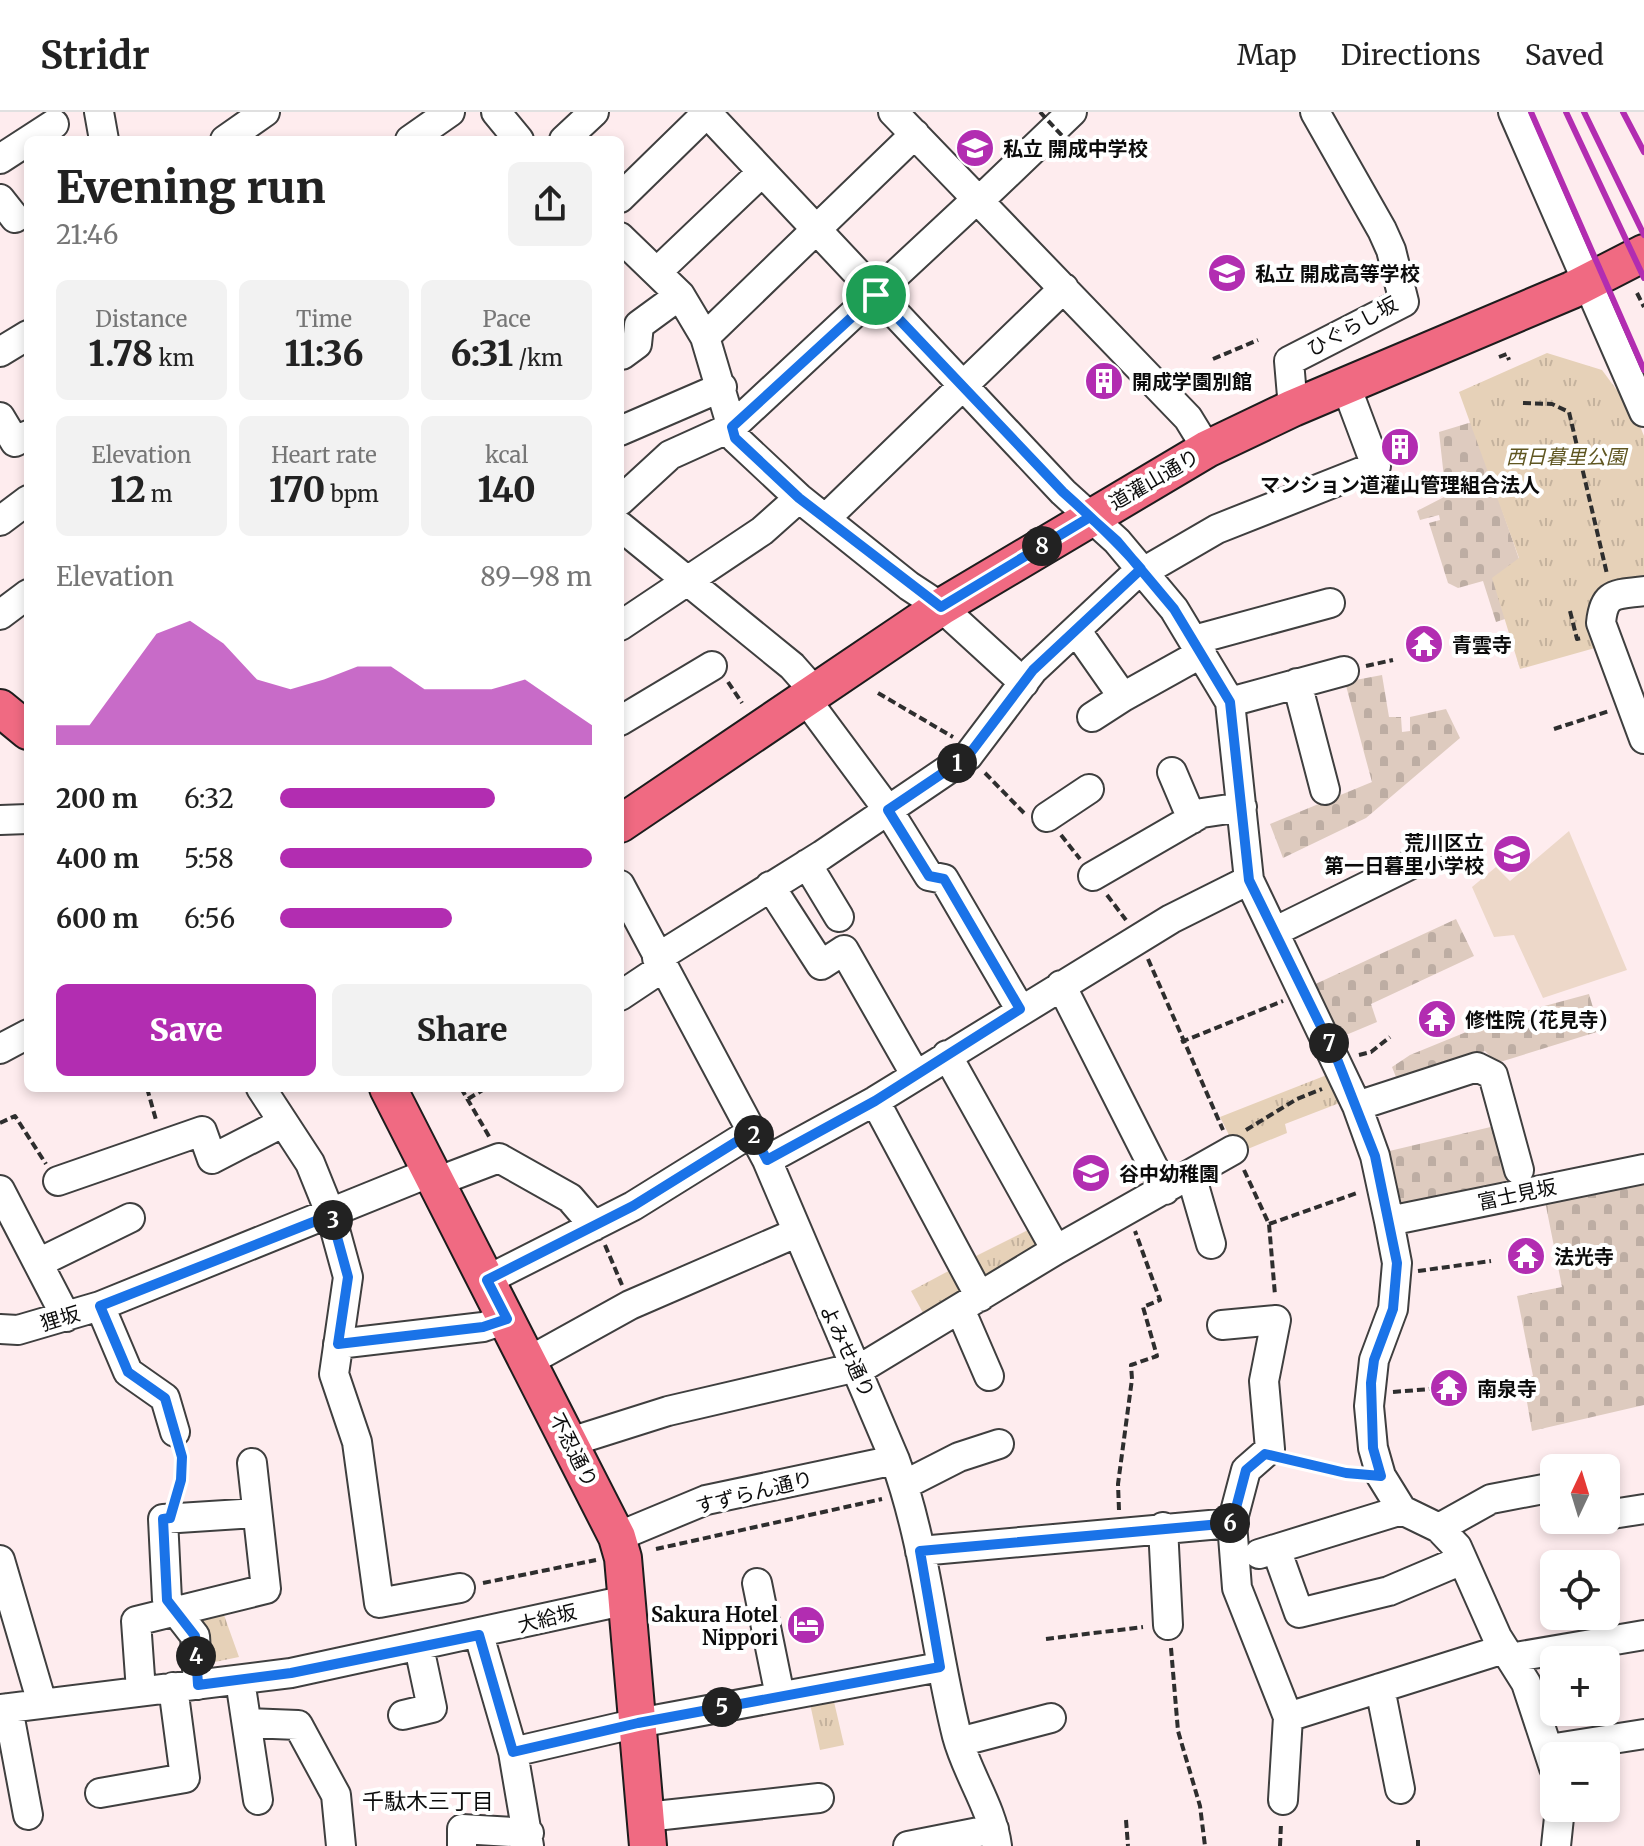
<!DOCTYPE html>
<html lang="en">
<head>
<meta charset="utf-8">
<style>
	:root { --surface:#fff; --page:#f2f2f2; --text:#222; --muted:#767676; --line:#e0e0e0; --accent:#b22db1 }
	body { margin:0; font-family:Merriweather,"Noto Sans JP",serif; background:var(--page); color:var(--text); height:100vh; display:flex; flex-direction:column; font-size:30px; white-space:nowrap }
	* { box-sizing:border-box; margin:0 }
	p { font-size:26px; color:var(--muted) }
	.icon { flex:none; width:44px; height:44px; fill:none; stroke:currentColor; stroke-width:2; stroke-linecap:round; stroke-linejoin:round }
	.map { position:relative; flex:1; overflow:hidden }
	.details { position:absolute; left:24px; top:24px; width:600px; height:956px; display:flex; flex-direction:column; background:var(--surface); border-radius:12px; box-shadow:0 4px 12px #0003 }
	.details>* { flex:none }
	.needle { width:52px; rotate:4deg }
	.controls { position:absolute; left:1540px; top:1342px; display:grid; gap:16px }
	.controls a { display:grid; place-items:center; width:80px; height:80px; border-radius:12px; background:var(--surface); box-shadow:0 4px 12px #0003; font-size:40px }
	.pin { position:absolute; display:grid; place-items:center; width:68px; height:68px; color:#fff; margin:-34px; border:4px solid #fff; border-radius:50%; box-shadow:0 2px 8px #0007 }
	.km { position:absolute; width:40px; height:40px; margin:-20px; border-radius:50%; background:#222; color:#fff; font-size:22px; line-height:40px; text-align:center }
	.round { display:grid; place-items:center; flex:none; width:84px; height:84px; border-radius:12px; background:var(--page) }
	.headline { display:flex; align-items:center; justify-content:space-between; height:136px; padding:0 32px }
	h1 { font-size:44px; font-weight:800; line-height:60px }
	.metrics { display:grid; grid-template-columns:repeat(3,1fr); gap:12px; height:136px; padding:8px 32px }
	.metrics div { display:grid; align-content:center; border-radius:12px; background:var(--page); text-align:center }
	.metrics b { font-size:34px; font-weight:800 }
	.metrics small { font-size:22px; font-weight:400 }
	.metrics p { font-size:22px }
	.chart { height:224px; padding:16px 32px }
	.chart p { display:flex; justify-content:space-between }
	.chart svg { width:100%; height:144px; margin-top:8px; fill:var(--accent); opacity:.7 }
	.button { display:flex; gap:16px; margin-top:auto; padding:16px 32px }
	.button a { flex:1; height:92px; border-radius:12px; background:var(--accent); color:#fff; font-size:32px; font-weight:800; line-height:92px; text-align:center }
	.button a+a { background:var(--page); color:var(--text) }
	ul { padding:0 32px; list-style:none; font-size:26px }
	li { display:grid; grid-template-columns:128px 96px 1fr; align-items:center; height:60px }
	li i { height:20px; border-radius:10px; background:var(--accent) }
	header { display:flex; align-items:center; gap:48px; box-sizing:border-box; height:112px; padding:0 40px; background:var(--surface); border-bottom:2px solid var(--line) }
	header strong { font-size:38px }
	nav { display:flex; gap:44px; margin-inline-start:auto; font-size:28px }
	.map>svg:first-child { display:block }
	.cemetery { fill:url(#cemetery-stones) }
	.park { fill:url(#park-tufts) }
	.pitch { fill:#edd8c9 }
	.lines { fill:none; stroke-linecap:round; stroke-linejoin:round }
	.minor-casing { stroke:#3f3f3f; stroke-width:32 }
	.major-casing { stroke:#1d1d1d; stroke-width:40 }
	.path { stroke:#2e2e2e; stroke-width:4; stroke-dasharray:8 4; stroke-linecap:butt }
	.minor { stroke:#fff; stroke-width:28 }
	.major { stroke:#f06a82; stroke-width:36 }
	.rail { stroke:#b22db1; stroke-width:6 }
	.path-bridge { stroke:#2e2e2e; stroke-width:4; stroke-dasharray:8 4; stroke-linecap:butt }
	.route-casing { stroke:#fff; stroke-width:16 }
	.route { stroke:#1a73e8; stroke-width:10 }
	.labels { text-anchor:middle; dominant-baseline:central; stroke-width:8; stroke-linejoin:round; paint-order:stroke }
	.poi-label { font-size:20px; font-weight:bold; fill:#0c0c0c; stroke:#fff; text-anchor:start }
	.street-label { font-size:20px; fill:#0c0c0c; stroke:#fff }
	.park-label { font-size:20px; font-style:italic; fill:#5f5621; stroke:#fff }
	.neighbourhood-label { font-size:22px; fill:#0c0c0c; stroke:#fff }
</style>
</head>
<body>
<header>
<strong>Stridr</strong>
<nav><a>Map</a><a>Directions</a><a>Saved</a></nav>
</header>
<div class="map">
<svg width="1644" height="1734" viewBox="0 0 1644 1734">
	<defs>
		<pattern id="cemetery-stones" width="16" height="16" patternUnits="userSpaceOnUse" patternTransform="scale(2)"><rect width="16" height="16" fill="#decbbf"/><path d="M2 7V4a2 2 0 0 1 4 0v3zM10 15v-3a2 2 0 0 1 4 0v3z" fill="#bdada3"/></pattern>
		<pattern id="park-tufts" width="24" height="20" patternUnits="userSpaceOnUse" patternTransform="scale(2)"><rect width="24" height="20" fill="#e6d1b8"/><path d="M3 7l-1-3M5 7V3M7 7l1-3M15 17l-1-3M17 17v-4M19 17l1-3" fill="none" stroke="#c4b29d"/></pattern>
	</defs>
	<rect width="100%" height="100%" fill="#feecee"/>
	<path class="cemetery" d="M1472,310L1519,447L1505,507L1496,510L1483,469L1458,476L1448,471L1429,411L1440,408L1439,403L1420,408L1417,399L1446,384L1439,320Z
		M1382,563L1389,605H1401L1402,620L1410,619V605L1446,597L1460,626L1366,706L1283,746L1270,712L1372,670L1345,570Z
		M1456,807L1474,844L1371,892L1377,910L1334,928L1309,875Z
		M1589,882L1600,919L1497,951L1485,939L1398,970L1392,955L1410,943L1503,905Z
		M1499,1013L1517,1076L1397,1101L1381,1041Z
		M1644,1061V1293L1532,1319L1523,1267L1533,1264L1517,1184L1562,1175L1544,1084Z"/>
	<path class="park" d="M1547,241L1602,258L1636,304L1644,324V470L1611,478L1602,534L1520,557L1492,466L1519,446L1459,280Z
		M1337,959L1350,987L1285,1012L1287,1021L1238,1041L1220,1005Z
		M1042,1111L1052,1140L980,1185L962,1151Z
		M956,1155L971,1184L928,1210L911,1179Z
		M220,1492L239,1545L200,1553L181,1502Z
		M832,1581L844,1633L820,1638L809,1587Z"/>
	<path class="pitch" d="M1569,719L1627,858L1543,886L1514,823L1494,825L1472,775L1496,755L1510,769Z"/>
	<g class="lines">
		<defs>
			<path id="minor" d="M99,0L104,28
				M496,0L519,28
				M706,0L1063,380L1117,429L1174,497L1230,590L1249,768L1357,994L1375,1044L1389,1109L1397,1151L1393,1197L1374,1248L1369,1294L1373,1336L1381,1364L1402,1398L1439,1416L1457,1435L1497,1525L1526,1571L1554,1656
				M893,0L1188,306L1207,337
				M1513,0L1644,300
				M225,28L265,0
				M410,28L450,0
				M564,28L594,0
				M0,47L54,12
				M620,86L708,0
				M0,87L15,106
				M980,88L1072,0
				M620,125L680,183L705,225L735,326L799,386L909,474L941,495L1024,571
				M658,159L761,61
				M705,225L915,22
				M0,240L28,223
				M622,243L637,232L639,213L680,183
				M1293,296L1289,249L1404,190L1391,138L1382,118L1315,0
				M0,305L15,330L28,323
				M620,319L722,275
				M620,389L670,343L732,315L978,86
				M826,406L1064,176
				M0,409L28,388
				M620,414L792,554L815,580
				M1143,460L1217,417L1376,354L1346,274
				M1644,479C1616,483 1604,479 1601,511L1644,627
				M0,503L28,482
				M620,514L762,419L799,386
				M1076,518L1123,585L1202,541
				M1194,528L1330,491
				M1297,571L1325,678
				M805,586L888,698L929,764L944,767L1020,897
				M1230,590L1344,559
				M1092,605L1123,585
				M620,609L712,554
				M1172,660L1192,707
				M1047,705L1089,677
				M0,708L28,707
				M807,752L839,805
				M1093,764L1202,701L1242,695
				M620,773L767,1048L895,1348C927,1436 934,1533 957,1624C967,1662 992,1695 997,1734
				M770,774L821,853L844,838L915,962
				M1274,820L1426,745
				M657,846L822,743L968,644L1033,558L1141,457
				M1061,873L1165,1078
				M620,884L662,856
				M0,937L28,922
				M947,943L1056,1138
				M261,976L310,1051L331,1103L348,1165L334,1262L357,1330L379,1491L460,1476
				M875,989L980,1185
				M1357,994L1477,955L1493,963L1519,1058
				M767,1048L875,989L1171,807L1249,768
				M1191,1063L1211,1132
				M58,1069L202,1019L212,1047L282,1011
				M436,1070L499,1046L570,1086L594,1114
				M0,1078L66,1205
				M1389,1109L1644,1057
				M38,1151L130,1106
				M487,1168L633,1094L752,1020
				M100,1194L128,1260L165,1286L175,1320
				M960,1197L989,1264
				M1222,1213L1276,1208L1264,1269L1270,1337L1246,1358L1232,1411L1237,1476L1288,1605L1283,1688
				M0,1217L18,1218L100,1194L431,1060
				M338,1232L483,1215L507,1207
				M529,1249L630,1193L796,1121
				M858,1258L1056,1138L1233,1038
				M570,1330L668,1299L857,1255
				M904,1373L959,1345L999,1332
				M1606,1403L1644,1397
				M1163,1415L1168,1513
				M1439,1416L1491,1387L1554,1375
				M617,1425L706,1388L895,1348
				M1276,1437L1299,1501L1389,1479L1462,1448
				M920,1439L1232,1411
				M1259,1442L1402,1398
				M0,1448L42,1591
				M757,1471L780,1584
				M479,1523L513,1640L529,1734
				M1510,1546L1644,1523
				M240,1568L258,1688
				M198,1573L195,1524L167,1488L163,1407L257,1401
				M1380,1576L1400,1677
				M141,1579L136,1509L266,1477L252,1351
				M8,1596L28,1703
				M0,1597L291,1561L627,1488
				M403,1603L432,1596L419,1535
				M1288,1605L1504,1537
				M247,1611L298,1613L336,1683L341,1734
				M959,1630L1051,1606
				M1549,1637L1644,1622
				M513,1640L638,1611L940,1555
				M100,1681L185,1666L173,1575
				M646,1705L819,1686
				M462,1734V1717L529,1721
				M908,1734L994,1717
				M1556,1734L1560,1696"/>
			<path id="major" d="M0,596L28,619
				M620,712L941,495L1207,337L1293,296L1572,178L1644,141
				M388,976L617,1425L623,1446L648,1734"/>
		</defs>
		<use href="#minor" class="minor-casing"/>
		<use href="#major" class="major-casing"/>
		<path class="path" d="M1637,181L1644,195
			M1499,245L1507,242L1509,248
			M1213,247L1258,228
			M1523,291L1552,292L1569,300L1607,462
			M1570,499L1577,527L1582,526
			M1366,554L1393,548
			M728,570L742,591
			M878,581L953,625
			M1554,617L1609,599
			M985,661L1024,701
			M1061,723L1080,747
			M1107,783L1126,808
			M1148,847L1223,1018
			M1181,930L1283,889
			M1359,943L1371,940L1390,925
			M147,976L156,1008
			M461,976L490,1026
			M468,987L486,976
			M0,1011L15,1004L46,1052
			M1246,1018L1297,987L1322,977
			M1244,1058L1269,1112L1275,1183
			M1269,1112L1357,1081
			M605,1133L622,1173
			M1418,1159L1491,1149
			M1393,1280L1430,1277
			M1291,1347L1356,1362
			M177,1381L181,1343
			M1119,1398L1118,1372L1132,1267L1131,1253L1157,1244L1143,1195L1160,1188L1135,1119
			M656,1437L882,1387
			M483,1471L596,1448
			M1046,1527L1143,1515
			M1171,1536L1178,1619L1200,1694L1205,1734
			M1126,1708L1128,1734
			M1280,1734L1281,1712
			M1418,1734V1728"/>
		<use href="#minor" class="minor"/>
		<use href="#major" class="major"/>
		<path class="rail" d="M1531,0L1644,258
			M1566,0L1644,166
			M1584,0L1644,123
			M1623,0L1644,40"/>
		<path class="path-bridge" d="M1040,0L1067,29"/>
	</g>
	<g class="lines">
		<defs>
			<path id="route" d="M876,183L1063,380C1091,405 1117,429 1141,457L1033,558L968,644L888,698L929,764L944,767L1020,897L875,989L767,1048L752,1020L633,1094L487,1168L507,1207L483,1215L338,1232L348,1165L331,1103L100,1194L128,1260L165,1286L182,1345L181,1368L170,1406L163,1407L167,1488L195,1524L198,1573L291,1561L479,1523L513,1640L638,1611L940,1555L920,1439L1232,1411L1246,1358L1265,1342L1346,1361L1381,1364L1373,1336L1371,1271L1374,1248L1393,1197L1397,1151L1375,1044L1337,947L1249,768L1230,590L1174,497L1117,429L1090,405L941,495L799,386L735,326L732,315L876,183"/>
		</defs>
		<use href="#route" class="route-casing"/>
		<use href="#route" class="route"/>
	</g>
	<defs>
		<symbol id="school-disc" viewBox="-11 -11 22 22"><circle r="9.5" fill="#b22db1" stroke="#fff"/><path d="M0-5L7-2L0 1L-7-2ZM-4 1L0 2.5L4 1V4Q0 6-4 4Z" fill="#fff"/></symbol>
		<symbol id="building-disc" viewBox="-11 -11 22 22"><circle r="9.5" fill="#b22db1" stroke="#fff"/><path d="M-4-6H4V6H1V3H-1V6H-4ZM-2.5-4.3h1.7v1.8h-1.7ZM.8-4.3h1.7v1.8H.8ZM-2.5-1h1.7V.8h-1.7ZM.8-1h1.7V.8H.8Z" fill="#fff"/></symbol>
		<symbol id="temple-disc" viewBox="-11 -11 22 22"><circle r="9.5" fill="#b22db1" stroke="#fff"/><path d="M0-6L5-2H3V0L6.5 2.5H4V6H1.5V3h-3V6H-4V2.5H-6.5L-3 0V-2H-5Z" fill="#fff"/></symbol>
		<symbol id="hotel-disc" viewBox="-11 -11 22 22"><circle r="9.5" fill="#b22db1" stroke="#fff"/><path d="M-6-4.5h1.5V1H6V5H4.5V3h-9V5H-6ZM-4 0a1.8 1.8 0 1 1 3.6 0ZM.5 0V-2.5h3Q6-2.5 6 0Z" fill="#fff"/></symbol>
	</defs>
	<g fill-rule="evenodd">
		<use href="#school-disc" x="953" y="14" width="44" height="44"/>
		<use href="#school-disc" x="1205" y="139" width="44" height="44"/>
		<use href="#building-disc" x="1082" y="247" width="44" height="44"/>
		<use href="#building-disc" x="1378" y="313" width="44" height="44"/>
		<use href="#temple-disc" x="1402" y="510" width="44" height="44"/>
		<use href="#school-disc" x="1490" y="720" width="44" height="44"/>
		<use href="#temple-disc" x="1415" y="885" width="44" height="44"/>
		<use href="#school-disc" x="1069" y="1039" width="44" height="44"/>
		<use href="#temple-disc" x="1504" y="1122" width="44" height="44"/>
		<use href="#temple-disc" x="1427" y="1254" width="44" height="44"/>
		<use href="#hotel-disc" x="784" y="1491" width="44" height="44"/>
	</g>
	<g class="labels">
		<g class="poi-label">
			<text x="1003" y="36">私立 開成中学校</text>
			<text x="1255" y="161">私立 開成高等学校</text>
			<text x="1132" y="269">開成学園別館</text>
			<text x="1400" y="372" text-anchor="middle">マンション道灌山管理組合法人</text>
			<text x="1452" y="532">青雲寺</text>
			<text x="1484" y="730" text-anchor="end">荒川区立<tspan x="1484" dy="23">第一日暮里小学校</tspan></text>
			<text x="1465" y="907">修性院 (花見寺)</text>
			<text x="1119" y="1061">谷中幼稚園</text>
			<text x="1554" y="1144">法光寺</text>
			<text x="1477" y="1276">南泉寺</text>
			<text x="778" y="1502" text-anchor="end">Sakura Hotel<tspan x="778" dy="23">Nippori</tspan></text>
		</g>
		<g class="street-label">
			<text transform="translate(1352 214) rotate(-29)">ひぐらし坂</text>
			<text transform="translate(1154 367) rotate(-30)">道灌山通り</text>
			<text transform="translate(1517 1082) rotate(-12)">富士見坂</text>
			<text transform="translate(60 1206) rotate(-17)">狸坂</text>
			<text transform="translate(848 1239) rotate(65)">よみせ通り</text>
			<text transform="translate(574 1338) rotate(63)">不忍通り</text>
			<text transform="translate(754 1380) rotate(-14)">すずらん通り</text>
			<text transform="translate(547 1506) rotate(-14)">大給坂</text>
		</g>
		<g class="park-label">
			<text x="1566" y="344">西日暮里公園</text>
		</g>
		<g class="neighbourhood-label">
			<text x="428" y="1689">千駄木三丁目</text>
		</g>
	</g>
</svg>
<div class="controls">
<a><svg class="needle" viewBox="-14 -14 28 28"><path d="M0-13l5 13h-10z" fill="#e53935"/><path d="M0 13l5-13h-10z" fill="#767676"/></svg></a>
<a><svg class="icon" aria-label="locate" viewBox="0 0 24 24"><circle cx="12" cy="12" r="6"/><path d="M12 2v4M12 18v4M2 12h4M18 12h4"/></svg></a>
<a>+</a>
<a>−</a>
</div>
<div class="pin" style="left:876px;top:183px;background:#1e9e55"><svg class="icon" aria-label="arrive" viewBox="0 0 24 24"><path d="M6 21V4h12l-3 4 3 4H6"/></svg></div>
<b class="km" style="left:957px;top:651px">1</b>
<b class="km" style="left:754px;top:1023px">2</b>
<b class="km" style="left:333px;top:1108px">3</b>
<b class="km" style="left:196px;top:1544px">4</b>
<b class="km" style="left:722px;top:1595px">5</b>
<b class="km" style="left:1230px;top:1411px">6</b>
<b class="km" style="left:1329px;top:931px">7</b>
<b class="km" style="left:1042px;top:434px">8</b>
<section class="details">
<div class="headline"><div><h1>Evening run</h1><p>21:46</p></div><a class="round"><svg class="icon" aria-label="share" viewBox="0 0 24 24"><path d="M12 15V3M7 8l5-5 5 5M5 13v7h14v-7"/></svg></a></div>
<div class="metrics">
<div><p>Distance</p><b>1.78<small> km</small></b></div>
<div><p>Time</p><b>11:36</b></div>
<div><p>Pace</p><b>6:31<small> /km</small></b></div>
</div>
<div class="metrics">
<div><p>Elevation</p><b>12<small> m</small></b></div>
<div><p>Heart rate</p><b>170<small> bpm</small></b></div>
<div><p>kcal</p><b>140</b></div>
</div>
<div class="chart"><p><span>Elevation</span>89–98 m</p>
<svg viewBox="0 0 160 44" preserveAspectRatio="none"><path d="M0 44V38L10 38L20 24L30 10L40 6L50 13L60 24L70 27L80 24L90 20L100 20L110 27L120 27L130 27L140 24L150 31L160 38V44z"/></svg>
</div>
<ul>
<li><b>200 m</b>6:32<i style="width:69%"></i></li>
<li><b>400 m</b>5:58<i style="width:100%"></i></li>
<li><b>600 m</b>6:56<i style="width:55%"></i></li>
</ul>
<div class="button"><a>Save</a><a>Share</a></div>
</section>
</div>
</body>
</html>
